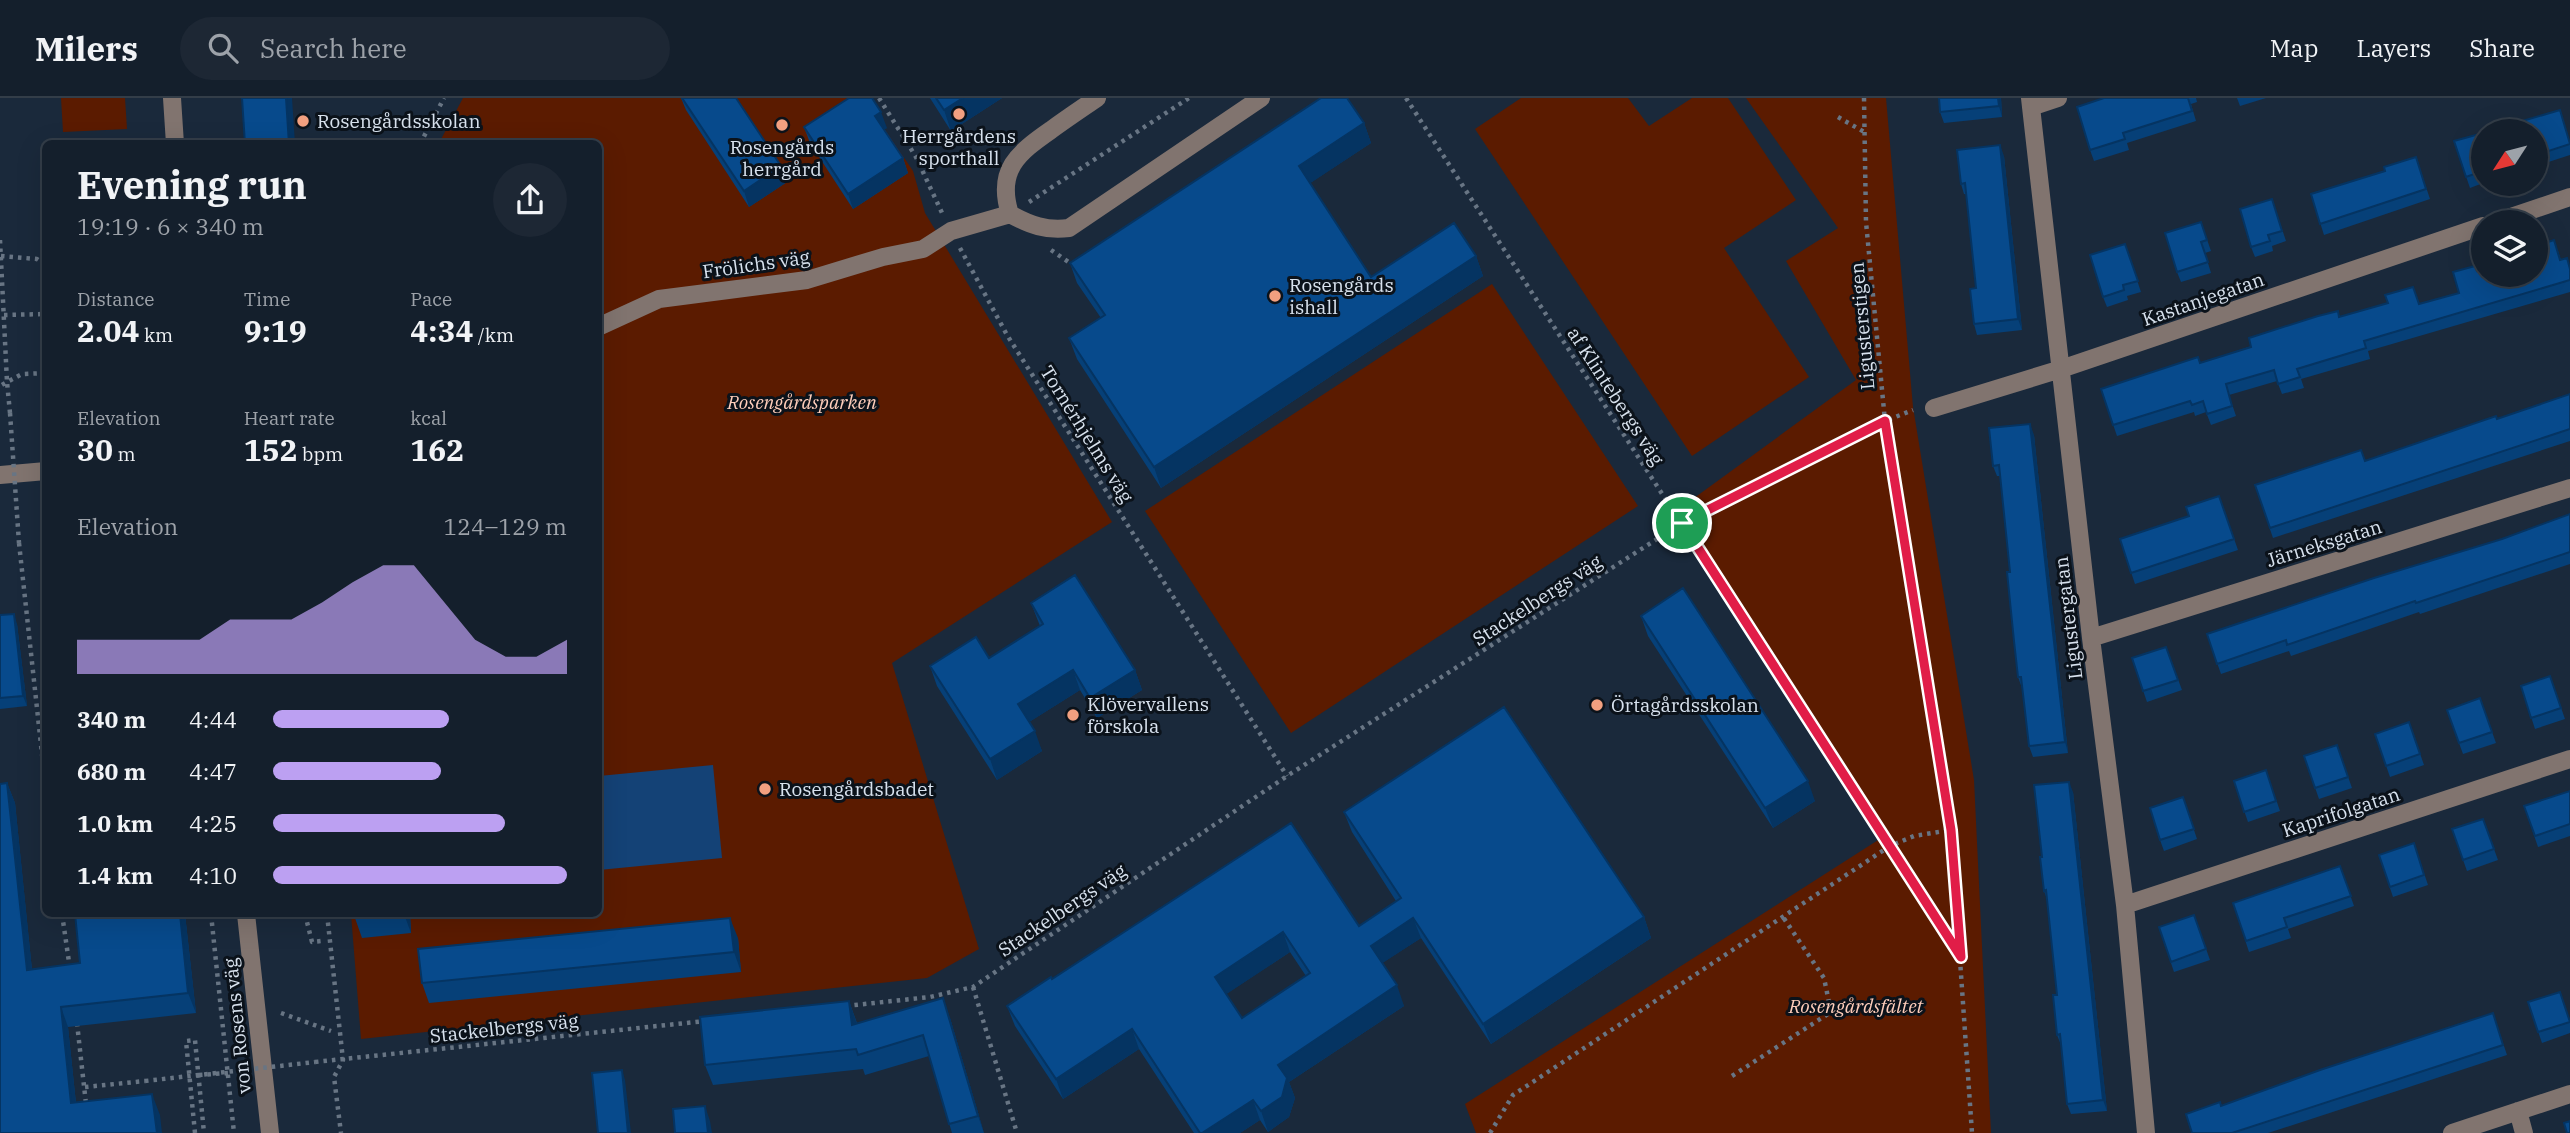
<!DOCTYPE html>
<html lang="en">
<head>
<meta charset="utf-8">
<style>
	:root { --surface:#141f2c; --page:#1d2734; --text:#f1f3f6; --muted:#9da2a9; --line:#333d48; --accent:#bca0f2 }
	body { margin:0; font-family:"IBM Plex Serif",serif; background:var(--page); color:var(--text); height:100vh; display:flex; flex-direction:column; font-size:26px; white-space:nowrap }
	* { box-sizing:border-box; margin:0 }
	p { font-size:23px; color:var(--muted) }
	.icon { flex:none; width:38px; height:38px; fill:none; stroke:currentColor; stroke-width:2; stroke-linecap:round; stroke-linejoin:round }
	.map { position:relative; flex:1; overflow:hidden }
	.drawer { position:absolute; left:42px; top:42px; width:560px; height:777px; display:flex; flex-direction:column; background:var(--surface); border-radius:10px; box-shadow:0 7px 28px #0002,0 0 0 2px var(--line) }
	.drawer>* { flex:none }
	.needle { width:46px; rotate:234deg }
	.buttons { position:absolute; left:2471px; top:21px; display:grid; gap:14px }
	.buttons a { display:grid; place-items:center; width:77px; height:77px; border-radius:50%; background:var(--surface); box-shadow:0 7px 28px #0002,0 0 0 2px var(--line); font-size:35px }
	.pin { position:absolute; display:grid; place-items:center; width:60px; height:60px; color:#fff; margin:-30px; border:4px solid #fff; border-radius:50%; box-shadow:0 2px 7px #0007 }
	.round { display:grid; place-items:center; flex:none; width:74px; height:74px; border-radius:37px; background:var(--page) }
	.head { display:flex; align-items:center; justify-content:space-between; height:119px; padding:0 35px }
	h1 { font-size:38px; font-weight:700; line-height:52px }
	.stats { display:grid; grid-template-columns:repeat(3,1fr); gap:10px; height:119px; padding:7px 35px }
	.stats div { display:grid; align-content:center }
	.stats b { font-size:30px; font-weight:700 }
	.stats small { font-size:19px; font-weight:400 }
	.stats p { font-size:19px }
	.chart { height:196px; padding:14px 35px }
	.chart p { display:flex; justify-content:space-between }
	.chart svg { width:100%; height:126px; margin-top:7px; fill:var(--accent); opacity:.7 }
	ul { padding:0 35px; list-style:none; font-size:23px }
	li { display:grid; grid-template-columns:112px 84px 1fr; align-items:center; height:52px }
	li i { height:18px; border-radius:9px; background:var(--accent) }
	header { display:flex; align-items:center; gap:42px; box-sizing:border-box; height:98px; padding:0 35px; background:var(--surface); border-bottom:2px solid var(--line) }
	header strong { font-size:33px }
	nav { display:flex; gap:38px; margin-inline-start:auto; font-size:24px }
	.search { width:490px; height:63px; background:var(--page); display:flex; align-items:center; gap:18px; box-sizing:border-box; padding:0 24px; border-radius:38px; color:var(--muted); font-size:26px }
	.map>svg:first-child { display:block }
	.green { fill:#5b1b00 }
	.water { fill:#144276 }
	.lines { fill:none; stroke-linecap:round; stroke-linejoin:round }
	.path { stroke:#687584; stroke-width:4.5; stroke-dasharray:3.5 5; stroke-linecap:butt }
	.minor { stroke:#81746f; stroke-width:18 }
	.path-bridge { stroke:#687584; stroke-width:4.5; stroke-dasharray:3.5 5; stroke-linecap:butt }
	.wall { fill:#064078; fill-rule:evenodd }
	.shaded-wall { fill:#053462 }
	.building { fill:#074a8c; stroke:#053462; stroke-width:2; fill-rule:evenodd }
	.route-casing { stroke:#fff; stroke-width:14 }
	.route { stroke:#e11d48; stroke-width:9 }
	.poi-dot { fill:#f2a080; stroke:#0b121a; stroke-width:2.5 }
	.labels { text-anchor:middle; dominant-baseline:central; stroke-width:6; stroke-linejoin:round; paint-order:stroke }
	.poi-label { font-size:19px; fill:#d8e2ee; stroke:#0b121a; text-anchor:start }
	.street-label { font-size:19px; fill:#d8e2ee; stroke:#0b121a }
	.park-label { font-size:19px; font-style:italic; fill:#fecdba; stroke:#0b121a }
</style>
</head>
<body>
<header>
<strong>Milers</strong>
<div class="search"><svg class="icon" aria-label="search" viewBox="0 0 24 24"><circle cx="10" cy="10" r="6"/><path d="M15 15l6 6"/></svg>Search here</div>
<nav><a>Map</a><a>Layers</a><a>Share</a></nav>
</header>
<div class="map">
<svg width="2570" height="1035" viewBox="0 0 2570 1035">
	<rect width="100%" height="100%" fill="#1a293b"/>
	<path class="green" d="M61,0H125L127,31L63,34Z
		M463,0H864L913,73L925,115L1112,424L892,565L979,851L927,880L361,941L351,816H598V46L439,45Z
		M1521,0H1628L1649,28L1692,0H1728L1796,102L1724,150L1809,279L1692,358L1475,31Z
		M1746,0H1886L1913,309L1974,682L1991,1035H1476L1465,1006L1886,737L1679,411L1856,282L1786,163L1838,130Z
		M1492,186L1638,408L1291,635L1145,413Z"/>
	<path class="water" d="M713,667L722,760L599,772V678Z"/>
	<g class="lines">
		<path class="path" d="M879,0L916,59L943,117
			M1406,0L1961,858
			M1864,0L1866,124L1885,323L1951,732L1972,1035
			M1838,19L1866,35
			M420,46L444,0
			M1029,104L1189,0
			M0,142L7,284L0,288
			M960,150L1007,237L1287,678
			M1051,152L1073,167
			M1,158L37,161L46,167
			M4,217L46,216
			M10,315L7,284L22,276L46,275
			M19,445L46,693
			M62,816L70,871
			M211,816L234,1035
			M305,816L312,844L321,843
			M327,816L343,962L334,979L341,1035
			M973,889L1017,1035
			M846,908L930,899L973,889L1287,678L1682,425L1885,323L1913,312
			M281,915L331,933
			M77,925L86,1006
			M315,964L705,923
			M199,977L228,975
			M1732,978L1831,914L1824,880L1783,819
			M85,989L145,983
			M195,1035L186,943L195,942L204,1035
			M1490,1035L1513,997L1890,748L1914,738L1950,732"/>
		<path class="minor" d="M172,0L175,46
			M2030,0L2091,540L2125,807L2146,1035
			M2031,9L2058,0
			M1010,116C996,72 1018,55 1051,32C1066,21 1081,11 1097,0
			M2496,124L2570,99
			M598,229L659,201L807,182L883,159L923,151L951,133L1010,116C1030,127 1046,133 1069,130L1261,0
			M1934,310L2061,271L2483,128
			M0,377L46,373
			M2091,540L2570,390
			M2125,807L2570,661
			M246,816L270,1035
			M2518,1013L2524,1035
			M2452,1035L2570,996"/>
		<path class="path-bridge" d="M10,315L19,445
			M145,983L315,964"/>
	</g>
	<path class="wall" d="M681,0H736L781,68L787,84L749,109L686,12Z
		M930,0H1002L951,33Z
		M1939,0H2001L2002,19L1944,25L1940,14Z
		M2104,0H2196L2197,4L2191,6L2196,23L2127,45L2129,52L2094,63L2090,52Z
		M2237,0H2266L2240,8Z
		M1364,25L1371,45L1310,85L1371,179L1476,158L1483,178L1161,390L1077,261L1069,240L1101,220L1077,185L1070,165Z
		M804,29L887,30L884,31L903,60L908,75L853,111L810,45Z
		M2536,33L2570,44V57L2536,68Z
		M2483,35V85L2470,90L2454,43Z
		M2004,58L2022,232L1977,237L1974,226L1976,190L1966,96H1964L1961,86Z
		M2416,59L2430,101L2324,137L2311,96L2385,73Z
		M2272,101L2286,143L2272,148L2273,153L2255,159L2251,149Z
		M2201,124L2211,153L2205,155L2211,175L2181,184L2177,174Z
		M2125,146L2141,194L2127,198L2128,202L2107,209L2103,199Z
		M2558,153L2561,162L2570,170V194L2368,253L2370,261L2301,281L2304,290L2282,296L2277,283L2229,297L2236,318L2211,327L2206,314L2195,318L2194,314L2117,338L2101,291L2200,265L2340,219L2419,206L2459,195L2475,168L2477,173Z
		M2570,296V343L2273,440L2255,387L2366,363L2497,321Z
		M2034,337L2068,655L2033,659L2029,648L2023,590H2022L2018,579L2010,474L2000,378H1997L1993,368Z
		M2219,398L2238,452L2135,486L2120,441L2189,418Z
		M2570,416V466L2420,516L2419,514L2291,558L2289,553L2221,576L2207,536L2502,441Z
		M1031,505L1135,572L1142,592L1097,620L1080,592L1029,624L1042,653L997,682L937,588L930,568L989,560L1040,528Z
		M0,517L17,526L27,608L0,611Z
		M1641,518L1815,703L1773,730L1648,538Z
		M2166,549L2182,592L2147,604L2132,560Z
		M2550,578L2565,621L2535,631L2521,588Z
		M2480,600L2496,645L2463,656L2447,612Z
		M2409,624L2424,667L2390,679L2375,636Z
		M2337,647L2352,690L2319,701L2304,658Z
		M2266,672L2280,713L2248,724L2234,683Z
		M7,685L15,705L32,872L80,865L185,816L196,915L68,929L76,1005L160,1017L0,1035Z
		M2570,693V738L2538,749L2524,708Z
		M2073,694L2107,1013L2071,1016L2067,1006L2061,947L2057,937V897L2047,801L2044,793L2042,759Z
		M2183,699L2197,741L2164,753L2160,742Z
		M1344,714L1644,819L1651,840L1491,946L1421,840L1382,865L1404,908L1289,984L1295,1000L1289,1019L1268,1034L1260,1022L1240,1035H1194L1139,951L1063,1001L1015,928L1007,908L1052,881L1291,725L1359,828L1396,803L1352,734ZM1290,854L1306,878L1242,920L1226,896Z
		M2483,721L2498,762L2467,773L2452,731Z
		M2414,745L2428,787L2393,799L2379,757Z
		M2340,768L2354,808L2288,831L2291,840L2249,854L2233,805Z
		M354,816H410L411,835L362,840L355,820Z
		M2194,817L2210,862L2174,874L2159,829Z
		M738,840L741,874L429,905L422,885Z
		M849,903L857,925L950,920L984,1035H952L929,958L865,977L863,971L713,987L705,967Z
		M2528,904L2570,923V935L2542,945Z
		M2493,915L2507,957L2268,1035H2192L2221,1008Z"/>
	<path class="shaded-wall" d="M286,0H292L295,46H289Z
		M963,0H1002L951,33L944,12Z
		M1998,0H2001L2002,19L1999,8Z
		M881,14L887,30L881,34L875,18Z
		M1364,25L1371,45L1306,88L1299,68Z
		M2000,47L2004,58L2022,232L2018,221Z
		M903,60L908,75L853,111L848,96Z
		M781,68L787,84L749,109L744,93Z
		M1476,158L1483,178L1161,390L1154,369Z
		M2030,326L2034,337L2068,655L2065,644Z
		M14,516L17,526L27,608L23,598Z
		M1073,572L1080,592L1026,626L1018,606Z
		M1135,572L1142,592L1097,620L1090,600Z
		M1035,633L1042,653L997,682L990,661Z
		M1808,683L1815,703L1773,730L1765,710Z
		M2069,684L2073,694L2107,1013L2103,1002Z
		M7,685L15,705L34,892L27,872Z
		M180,816H185L196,915L188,895Z
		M404,816H410L411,835Z
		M1644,819L1651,840L1491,946L1483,926Z
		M730,820L738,840L741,874L734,854Z
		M1413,820L1421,840L1378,868L1371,848Z
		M1283,834L1290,854L1222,899L1215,879Z
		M1397,887L1404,908L1289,984L1295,1000L1289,1019L1268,1034L1261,1013L1278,967Z
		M943,900L950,920L984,1035L978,1018Z
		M849,903L856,923L859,947L852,927Z
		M61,909L68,929L78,1025L71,1005Z
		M1132,931L1139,951L1063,1001L1056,981Z
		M622,972L625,982L631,1035H628Z
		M152,996L160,1017L162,1035H157Z
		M1253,1002L1260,1022L1240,1035H1202Z
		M705,1008L710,1023L712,1035H708Z"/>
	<path class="building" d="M242,0H286L289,46H245Z
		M682,0H736L781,68L744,93Z
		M849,0H872L881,14L875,18L903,60L848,96L804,29Z
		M936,0H963L944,12Z
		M1321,0H1347L1364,25L1299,68L1371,179L1454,125L1476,158L1154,369L1069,240L1105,217L1070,165Z
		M1939,0H1998L1999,8L1940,14Z
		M2104,0H2188L2192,13L2123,35L2125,41L2090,52L2077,9Z
		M2560,12L2570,46L2536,57V33H2488Z
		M2483,35V73L2466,79L2454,43Z
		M2000,47L2018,221L1974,226L1970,191L1976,190L1965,85L1961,86L1957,52Z
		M2416,59L2426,91L2320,126L2311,96L2385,73L2384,69Z
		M2272,101L2282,133L2268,137L2270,143L2251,149L2240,111Z
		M2201,124L2207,142L2201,144L2208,164L2177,174L2165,135Z
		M2554,142L2560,162L2567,160L2570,171V182L2364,243L2366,250L2297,271L2300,279L2278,286L2274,272L2226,286L2232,308L2207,316L2203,303L2192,307L2190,303L2113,327L2101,291L2198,259L2200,265L2251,249L2249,240L2318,218L2338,213L2339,219L2388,205L2385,197L2413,189L2419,206L2459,195L2453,174L2475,168L2477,173L2483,171V177H2536V148Z
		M2125,146L2138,183L2123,187L2124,192L2103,199L2090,157Z
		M2570,296V331L2270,430L2255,387L2361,352L2365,363L2496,318L2497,321Z
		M2030,326L2065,644L2029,648L2021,579H2018L2014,543L2007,474H2010L1999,367L1993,368L1989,330Z
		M2219,398L2234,441L2131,475L2120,441L2189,418L2186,409Z
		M2570,416V454L2416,505L2415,503L2287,547L2286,542L2217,566L2207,536L2374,480L2502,441Z
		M1075,477L1135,572L1090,600L1073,572L1018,606L1035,633L990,661L930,568L976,539L989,560L1043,526L1031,505Z
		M1683,490L1808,683L1765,710L1641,518Z
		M14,516L23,598L0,600V517Z
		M2166,549L2178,582L2143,593L2132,560Z
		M2550,578L2561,610L2531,620L2521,588Z
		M2480,600L2492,634L2459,645L2447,612Z
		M1504,609L1644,819L1483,926L1413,820L1371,848L1397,887L1278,967L1287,980L1282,999L1261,1013L1253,1002L1202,1035H1200L1132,931L1056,981L1007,908L1051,879L1052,881L1291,725L1359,828L1401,800L1344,714ZM1283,834L1310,875L1242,920L1215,879Z
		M2409,624L2420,656L2386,668L2375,636Z
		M2337,647L2348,679L2315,690L2304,658Z
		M2266,672L2276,703L2244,714L2234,683Z
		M2069,684L2103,1002L2067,1006L2060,936L2057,937L2053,897H2057L2046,792L2044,793L2040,759H2042L2034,687Z
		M7,685L27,872L80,865L75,816H180L188,895L61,909L71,1005L152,996L157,1035H0V686Z
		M2570,693V726L2535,738L2524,708Z
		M2183,699L2194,731L2160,742L2150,710Z
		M2483,721L2494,751L2463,762L2452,731Z
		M2414,745L2424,777L2390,789L2379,757Z
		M2340,768L2351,798L2284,820L2287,829L2246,843L2233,805Z
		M354,816H400L355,820Z
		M2194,817L2206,851L2171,864L2159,829Z
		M730,820L734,854L422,885L418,851Z
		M2560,894L2570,924L2538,934L2528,904Z
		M943,900L978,1018L949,1026L923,937L858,957L856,951L705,967L700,919L849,903L852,927Z
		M2493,915L2503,947L2232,1035H2192L2186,1016L2220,1004L2221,1008L2320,972Z
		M622,972L628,1035H598L592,975Z
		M705,1008L708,1035H675L673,1011Z
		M2570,1023V1035H2567L2564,1025Z"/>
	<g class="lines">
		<defs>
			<path id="route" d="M1885,323L1951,732L1961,859L1682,425Z"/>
		</defs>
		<use href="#route" class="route-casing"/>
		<use href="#route" class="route"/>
	</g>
	<g class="poi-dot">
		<circle cx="959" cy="16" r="7"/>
		<circle cx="303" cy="23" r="7"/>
		<circle cx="782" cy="27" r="7"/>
		<circle cx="1275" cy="198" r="7"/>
		<circle cx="1597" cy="607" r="7"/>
		<circle cx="1073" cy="617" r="7"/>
		<circle cx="765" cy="691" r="7"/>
	</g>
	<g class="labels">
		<g class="poi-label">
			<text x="317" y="23">Rosengårdsskolan</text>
			<text x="959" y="38" text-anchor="middle">Herrgårdens<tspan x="959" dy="22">sporthall</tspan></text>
			<text x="782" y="49" text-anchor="middle">Rosengårds<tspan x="782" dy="22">herrgård</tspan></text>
			<text x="1289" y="187">Rosengårds<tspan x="1289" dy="22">ishall</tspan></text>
			<text x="1087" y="606">Klövervallens<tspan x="1087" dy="22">förskola</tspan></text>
			<text x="1611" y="607">Örtagårdsskolan</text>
			<text x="779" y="691">Rosengårdsbadet</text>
		</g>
		<g class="street-label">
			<text transform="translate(756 166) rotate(-8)">Frölichs väg</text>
			<text transform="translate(2203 201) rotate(-19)">Kastanjegatan</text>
			<text transform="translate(1862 228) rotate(-95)">Ligusterstigen</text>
			<text transform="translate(1616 298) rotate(57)">af Klintebergs väg</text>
			<text transform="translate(1087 336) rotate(58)">Tornérhjelms väg</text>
			<text transform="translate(2324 445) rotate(-17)">Järneksgatan</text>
			<text transform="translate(1537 502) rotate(-33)">Stackelbergs väg</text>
			<text transform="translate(2068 520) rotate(-97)">Ligustergatan</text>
			<text transform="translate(2341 714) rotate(-18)">Kaprifolgatan</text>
			<text transform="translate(1062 812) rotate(-34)">Stackelbergs väg</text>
			<text transform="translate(237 928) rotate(-96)">von Rosens väg</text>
			<text transform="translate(504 930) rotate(-6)">Stackelbergs väg</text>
		</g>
		<g class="park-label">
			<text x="802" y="304">Rosengårdsparken</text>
			<text x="1856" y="908">Rosengårdsfältet</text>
		</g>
	</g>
</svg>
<div class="buttons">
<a><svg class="needle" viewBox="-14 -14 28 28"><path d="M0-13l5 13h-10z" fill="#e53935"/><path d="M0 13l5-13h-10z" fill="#9da2a9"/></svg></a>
<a><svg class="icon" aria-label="layers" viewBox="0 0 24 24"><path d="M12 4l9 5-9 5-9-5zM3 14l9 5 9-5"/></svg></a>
</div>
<div class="pin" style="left:1682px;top:425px;background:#1e9e55"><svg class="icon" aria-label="arrive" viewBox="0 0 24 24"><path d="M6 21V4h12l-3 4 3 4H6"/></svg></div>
<section class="drawer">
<div class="head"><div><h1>Evening run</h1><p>19:19 · 6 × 340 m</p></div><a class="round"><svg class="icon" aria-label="share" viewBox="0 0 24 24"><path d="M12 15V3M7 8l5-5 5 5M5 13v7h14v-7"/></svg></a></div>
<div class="stats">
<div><p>Distance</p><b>2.04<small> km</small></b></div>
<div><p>Time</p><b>9:19</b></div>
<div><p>Pace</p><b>4:34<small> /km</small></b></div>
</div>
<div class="stats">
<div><p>Elevation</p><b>30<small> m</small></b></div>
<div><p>Heart rate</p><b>152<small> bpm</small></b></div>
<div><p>kcal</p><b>162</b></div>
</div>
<div class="chart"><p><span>Elevation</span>124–129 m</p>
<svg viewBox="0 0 160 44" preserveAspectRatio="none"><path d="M0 44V32L10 32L20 32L30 32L40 32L50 25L60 25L70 25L80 19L90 12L100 6L110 6L120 19L130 32L140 38L150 38L160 32V44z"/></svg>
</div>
<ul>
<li><b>340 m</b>4:44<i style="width:60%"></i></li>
<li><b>680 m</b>4:47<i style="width:57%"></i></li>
<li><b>1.0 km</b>4:25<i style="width:79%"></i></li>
<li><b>1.4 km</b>4:10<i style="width:100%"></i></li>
</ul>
</section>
</div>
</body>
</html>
